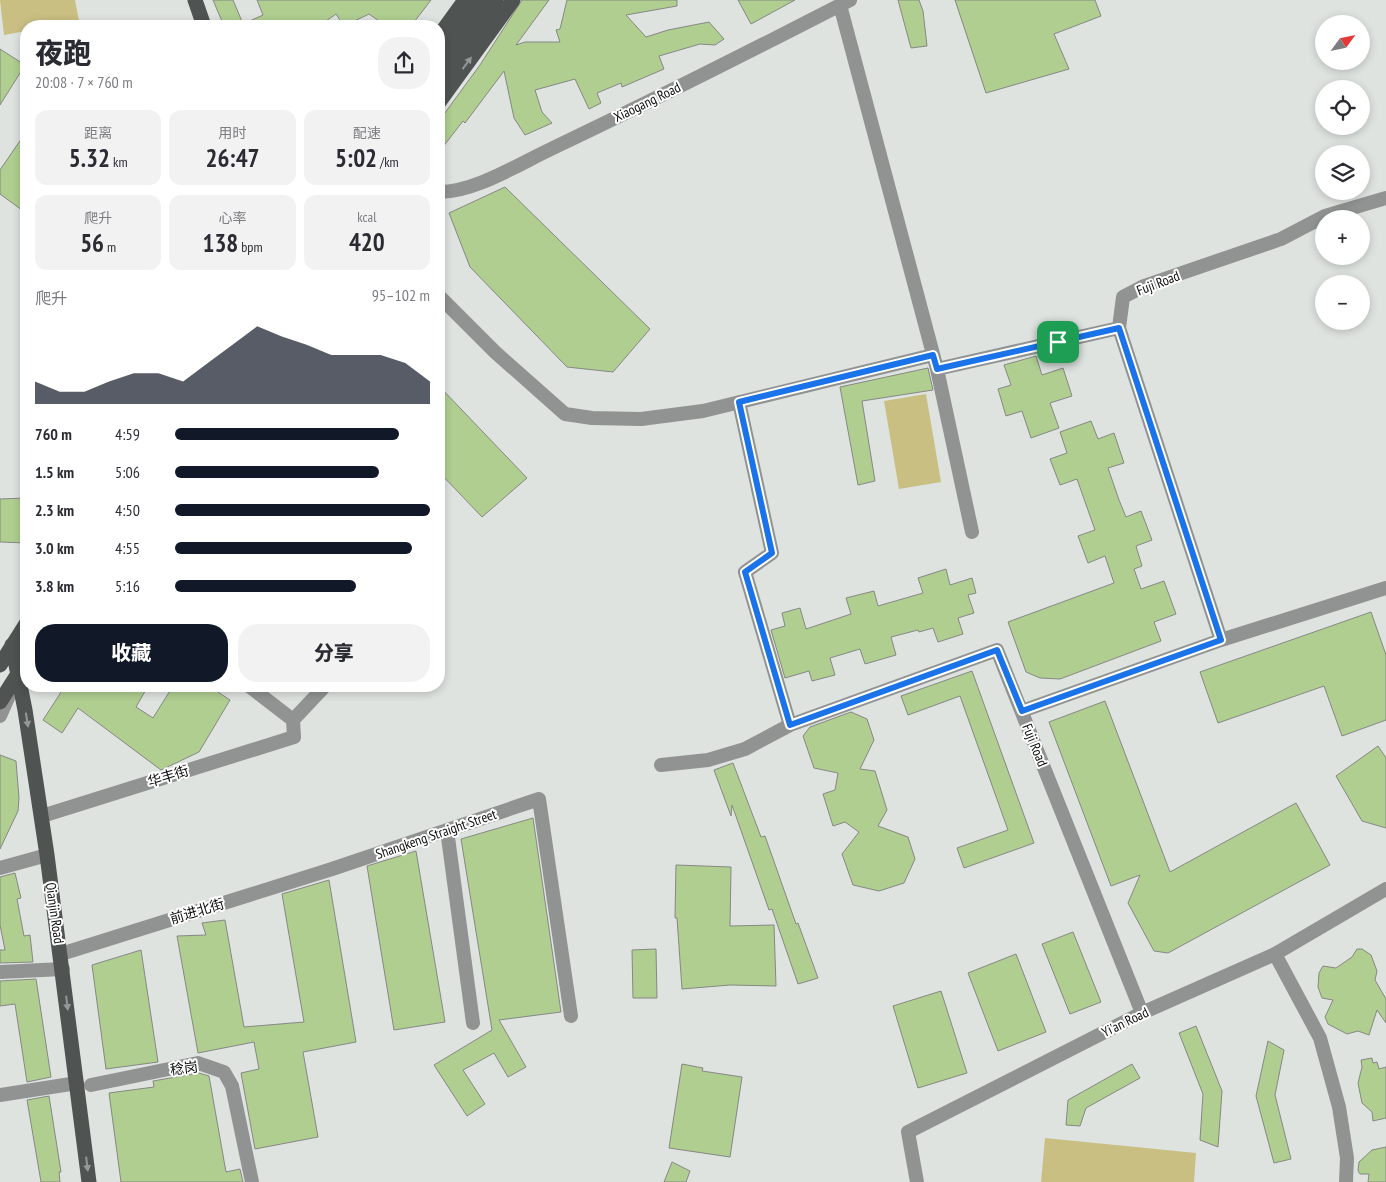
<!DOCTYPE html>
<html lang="zh">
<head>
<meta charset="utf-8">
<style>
	:root { --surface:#fff; --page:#f2f2f3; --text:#2b2b33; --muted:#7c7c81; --accent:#111827 }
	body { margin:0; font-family:"PT Sans Narrow","Noto Sans SC",sans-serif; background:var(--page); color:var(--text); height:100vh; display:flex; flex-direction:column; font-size:19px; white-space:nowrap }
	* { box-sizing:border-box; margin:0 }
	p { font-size:16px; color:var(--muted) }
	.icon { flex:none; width:28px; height:28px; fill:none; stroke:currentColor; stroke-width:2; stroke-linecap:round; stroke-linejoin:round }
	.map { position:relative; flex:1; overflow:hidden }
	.panel { position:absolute; left:20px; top:20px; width:425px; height:672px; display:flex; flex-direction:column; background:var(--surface); border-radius:20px; box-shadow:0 2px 8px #0003 }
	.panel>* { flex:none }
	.needle { width:32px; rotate:57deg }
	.controls { position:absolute; left:1315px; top:15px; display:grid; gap:10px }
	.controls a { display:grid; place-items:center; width:55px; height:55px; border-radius:50%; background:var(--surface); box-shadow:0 2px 8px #0003; font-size:25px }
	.pin { position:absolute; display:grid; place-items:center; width:42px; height:42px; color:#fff; margin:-21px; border-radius:10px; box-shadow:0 2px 8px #0006 }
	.round { display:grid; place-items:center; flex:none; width:52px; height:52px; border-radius:20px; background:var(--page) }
	.head { display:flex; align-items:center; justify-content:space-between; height:85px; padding:0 15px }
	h1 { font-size:28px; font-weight:800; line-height:38px }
	.stats { display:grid; grid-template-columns:repeat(3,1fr); gap:8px; height:85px; padding:5px 15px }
	.stats div { display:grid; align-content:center; border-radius:12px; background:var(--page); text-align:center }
	.stats b { font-size:25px; font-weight:800 }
	.stats small { font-size:14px; font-weight:400 }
	.stats p { font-size:14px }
	.chart { height:140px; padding:10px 15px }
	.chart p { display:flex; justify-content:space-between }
	.chart svg { width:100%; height:90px; margin-top:5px; fill:var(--accent); opacity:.7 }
	.primary-button { display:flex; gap:10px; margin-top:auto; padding:10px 15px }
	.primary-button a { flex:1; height:58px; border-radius:20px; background:var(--accent); color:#fff; font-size:20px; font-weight:800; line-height:58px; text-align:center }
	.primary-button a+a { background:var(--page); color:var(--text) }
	ul { padding:0 15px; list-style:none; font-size:16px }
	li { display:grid; grid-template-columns:80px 60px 1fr; align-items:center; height:38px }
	li i { height:12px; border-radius:6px; background:var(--accent) }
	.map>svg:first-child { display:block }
	.green { fill:#c9bf83 }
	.building { fill:#afce90; stroke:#868884 }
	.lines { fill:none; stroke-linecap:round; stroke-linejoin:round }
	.minor { stroke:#919393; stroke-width:14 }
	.major { stroke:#4f5453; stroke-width:15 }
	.oneway { fill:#959898 }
	.route-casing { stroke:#fff; stroke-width:10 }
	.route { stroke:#1a73e8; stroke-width:6 }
	.labels { text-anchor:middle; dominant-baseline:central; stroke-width:4; stroke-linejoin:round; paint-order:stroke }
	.street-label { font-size:14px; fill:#0b0c0b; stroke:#fff }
</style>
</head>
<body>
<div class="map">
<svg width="1386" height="1182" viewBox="0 0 1386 1182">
	<rect width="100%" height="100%" fill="#dee3e0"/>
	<path class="green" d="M0,0H75L79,21L50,26H26V31L4,35Z
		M926,394L941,482L899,489L884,401Z
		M1045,1138L1196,1153L1194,1182H1041Z"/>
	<path class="building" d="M213,0H233L243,24L263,15L257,0H431L411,26H386L369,14L344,26L336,14L319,26H224Z
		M522,0H549L516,45L525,42H560L556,30L560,29L567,0H677V6L626,15L646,37L668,30L709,22L724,39L715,45L700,44L659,56L664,69L622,87L621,83L597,93L601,103L589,109L575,79L535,90L542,112L552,123L525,135L514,118L504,71L465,123L463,121L439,152V121L480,65Z
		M738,0H795L751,24Z
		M898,0H919L923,11L927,46L911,48Z
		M955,0H1095L1101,16L1054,34L1069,69L986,93Z
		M0,49L25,65L0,105Z
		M26,132V213L0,194V170Z
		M505,187L650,329L613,372L567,367L470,267L449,213Z
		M1036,356L1042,375L1063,368L1072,396L1050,403L1059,428L1031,438L1022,411L1006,416L998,389L1011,385L1004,365Z
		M928,368L933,390L862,401L875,481L858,485L840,387Z
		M439,386L527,478L482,517L439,472Z
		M1091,421L1098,439L1114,433L1124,463L1108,468L1119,500L1126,517L1141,511L1152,540L1136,546L1142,566L1134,569L1141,589L1164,581L1176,614L1154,622L1161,641L1060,679L1040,678L1026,672L1008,622L1114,583L1105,556L1088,563L1078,536L1095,530L1077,479L1060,485L1050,459L1067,453L1060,432Z
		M26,498V543L0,542V499Z
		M946,569L950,585L972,578L976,593L968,595L974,613L958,618L963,634L938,642L933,628L919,632L918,630L891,637L896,655L865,664L860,649L830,658L835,675L812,681L809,671L785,678L771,630L785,626L782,613L800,608L806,629L851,614L846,598L874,591L878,606L923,593L918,578Z
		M1371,612L1386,655V720L1342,736L1324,686L1218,723L1200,672Z
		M972,671L1034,843L964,868L957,848L1008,830L960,696L908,715L901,696Z
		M65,686H148L136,707L153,718L173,686H209L230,700L199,752L161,770L78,708L62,733L43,720Z
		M1105,701L1170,872L1296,803L1330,865L1168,953L1154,951L1128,903L1140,875L1111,886L1049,722Z
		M851,712L867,719L874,740L860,769L875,771L887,810L878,826L908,837L915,859L904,883L879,891L853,885L842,854L859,832L845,822L833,826L823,794L835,790L838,773L814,768L803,736L810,727Z
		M1378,746L1386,758V828L1362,821L1336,776Z
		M0,755L16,761L19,798L18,811L0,849Z
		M733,763L761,837L765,836L796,924L798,923L818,978L798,984L772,909L769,910L732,805L731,816L714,770Z
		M533,818L561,1012L499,1020L526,1067L508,1077L494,1053L463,1070L485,1104L467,1116L434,1065L492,1030L461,839Z
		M416,851L445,1022L394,1030L367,866Z
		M676,865L731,867L730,926L774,925L776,986L730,985L682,989L677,918H675Z
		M15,873L21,898L17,899L24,936L30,935L33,962L0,963V950H5L0,925V877Z
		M329,880L356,1042L303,1052L318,1137L255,1149L241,1073L259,1069L254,1042L198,1053L177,936L206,935L202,923L225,920L244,1027L304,1022L282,894Z
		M1073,932L1101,1002L1070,1014L1042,944Z
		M656,949L657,998H633L632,950Z
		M1357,949H1362L1371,955L1377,971L1375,980L1386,999V1023L1377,1010L1369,1035L1358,1031L1347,1034L1328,1024L1325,1017L1333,1000L1322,998L1318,987L1319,973L1323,966L1336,968L1352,957Z
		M141,950L158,1062L106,1069L92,965Z
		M1016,954L1046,1032L998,1051L968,973Z
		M36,979L51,1077L27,1082L15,1004L0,1006V981Z
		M941,991L967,1073L918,1088L893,1006Z
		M1196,1026L1222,1091L1218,1147L1200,1140L1203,1094L1179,1033Z
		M1268,1041L1284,1050L1275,1095L1291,1159L1274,1163L1256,1096Z
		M1372,1058L1373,1063L1377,1062L1379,1069L1386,1067V1118L1373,1121L1372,1112L1362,1103L1358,1083L1362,1067L1361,1060Z
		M682,1064L703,1068L702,1071L742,1077L730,1157L669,1148Z
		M1132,1064L1140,1078L1086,1108L1080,1126L1066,1125L1068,1100Z
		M199,1073L209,1076L226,1172L240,1169L243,1182H121L109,1093L154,1087L153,1081Z
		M49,1096L61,1172H59L60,1182H41L27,1100Z
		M1386,1147V1182H1368L1369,1174H1360L1358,1171L1359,1162L1372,1150Z
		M672,1162L690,1171L686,1182H664Z"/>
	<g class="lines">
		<path class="minor" d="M840,5L937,369
			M439,192C475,192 519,164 551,149C652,101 751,51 850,0
			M439,296L495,352L565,414L592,418L641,419L703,411L933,355
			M739,402L772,553L745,572L790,725
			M972,532L937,369L1119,328
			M1221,640L1119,328L1123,297L1144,286L1281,239L1325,216L1386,198
			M249,686L293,720
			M1022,711L1221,640L1386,588
			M0,716L11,691
			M661,765L708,760L745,749L790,725L997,650L1142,1013
			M42,816L294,737L293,720L325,686
			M447,830L473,1023
			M0,868L47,855
			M61,954L332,869L539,799L571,1016
			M1275,954L1320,1038L1339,1107L1347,1158L1346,1182
			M0,972L63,969
			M91,1085L198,1063L224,1072L232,1086L252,1182
			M0,1095L77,1083
			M917,1182L908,1132L1142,1013L1275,954L1386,889"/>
		<path class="major" d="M195,0L204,26
			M439,36L465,0
			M439,56L480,0
			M439,79L496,0
			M439,102L513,0
			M12,645L25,710L47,855L89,1182
			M0,665L26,624
			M0,702L21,669"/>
	</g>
	<defs><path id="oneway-solid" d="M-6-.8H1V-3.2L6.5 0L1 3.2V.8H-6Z" transform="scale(1.25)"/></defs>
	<g class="oneway">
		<use href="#oneway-solid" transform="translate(467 63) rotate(-54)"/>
		<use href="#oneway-solid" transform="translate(27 720) rotate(81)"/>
		<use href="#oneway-solid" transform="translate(67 1003) rotate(83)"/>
		<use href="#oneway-solid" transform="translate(87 1164) rotate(83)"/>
	</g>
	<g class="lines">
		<defs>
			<path id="route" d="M1119,328L1221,640L1022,711L997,650L790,725L745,572L772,553L739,402L933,355L937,369Z"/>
		</defs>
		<use href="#route" class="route-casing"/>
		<use href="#route" class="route"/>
	</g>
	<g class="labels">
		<g class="street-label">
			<text transform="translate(647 102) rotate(-26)">Xiaogang Road</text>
			<text transform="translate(1158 283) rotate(-21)">Fuji Road</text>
			<text transform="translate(1035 745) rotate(68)">Fuji Road</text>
			<text transform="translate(168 776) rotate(-17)">华丰街</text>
			<text transform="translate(436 834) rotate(-19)">Shangkeng Straight Street</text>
			<text transform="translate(197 911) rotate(-17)">前进北街</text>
			<text transform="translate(55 913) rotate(82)">Qianjin Road</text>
			<text transform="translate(1125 1022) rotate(-26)">Yi'an Road</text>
			<text transform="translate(184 1068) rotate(-7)">稔岗</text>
		</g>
	</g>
</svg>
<div class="controls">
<a><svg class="needle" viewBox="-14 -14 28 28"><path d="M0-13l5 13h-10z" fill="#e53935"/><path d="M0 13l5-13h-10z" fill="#7c7c81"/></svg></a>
<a><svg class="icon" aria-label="locate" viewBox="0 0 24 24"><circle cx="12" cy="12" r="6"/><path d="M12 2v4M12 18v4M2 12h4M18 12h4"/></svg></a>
<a><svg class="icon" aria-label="layers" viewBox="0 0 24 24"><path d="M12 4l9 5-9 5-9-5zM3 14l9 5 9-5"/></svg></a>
<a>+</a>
<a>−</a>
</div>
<div class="pin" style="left:1058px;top:342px;background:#1e9e55"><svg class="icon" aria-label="arrive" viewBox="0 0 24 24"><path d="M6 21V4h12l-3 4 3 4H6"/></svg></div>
<section class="panel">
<div class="head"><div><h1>夜跑</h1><p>20:08 · 7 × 760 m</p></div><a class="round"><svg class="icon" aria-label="share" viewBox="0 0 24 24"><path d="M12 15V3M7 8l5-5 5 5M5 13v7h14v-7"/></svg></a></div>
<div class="stats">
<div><p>距离</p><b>5.32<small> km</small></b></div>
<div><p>用时</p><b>26:47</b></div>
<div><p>配速</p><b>5:02<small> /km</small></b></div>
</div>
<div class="stats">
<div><p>爬升</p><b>56<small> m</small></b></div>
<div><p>心率</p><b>138<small> bpm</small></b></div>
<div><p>kcal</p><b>420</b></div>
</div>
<div class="chart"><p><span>爬升</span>95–102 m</p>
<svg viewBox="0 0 160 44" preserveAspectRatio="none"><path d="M0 44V33L10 38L20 38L30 33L40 29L50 29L60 33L70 24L80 15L90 6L100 11L110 15L120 20L130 20L140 20L150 24L160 33V44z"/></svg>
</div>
<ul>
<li><b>760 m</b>4:59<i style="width:88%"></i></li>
<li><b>1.5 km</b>5:06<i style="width:80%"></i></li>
<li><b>2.3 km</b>4:50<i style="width:100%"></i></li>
<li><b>3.0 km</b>4:55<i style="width:93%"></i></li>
<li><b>3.8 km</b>5:16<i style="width:71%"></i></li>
</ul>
<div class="primary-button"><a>收藏</a><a>分享</a></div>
</section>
</div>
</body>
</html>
